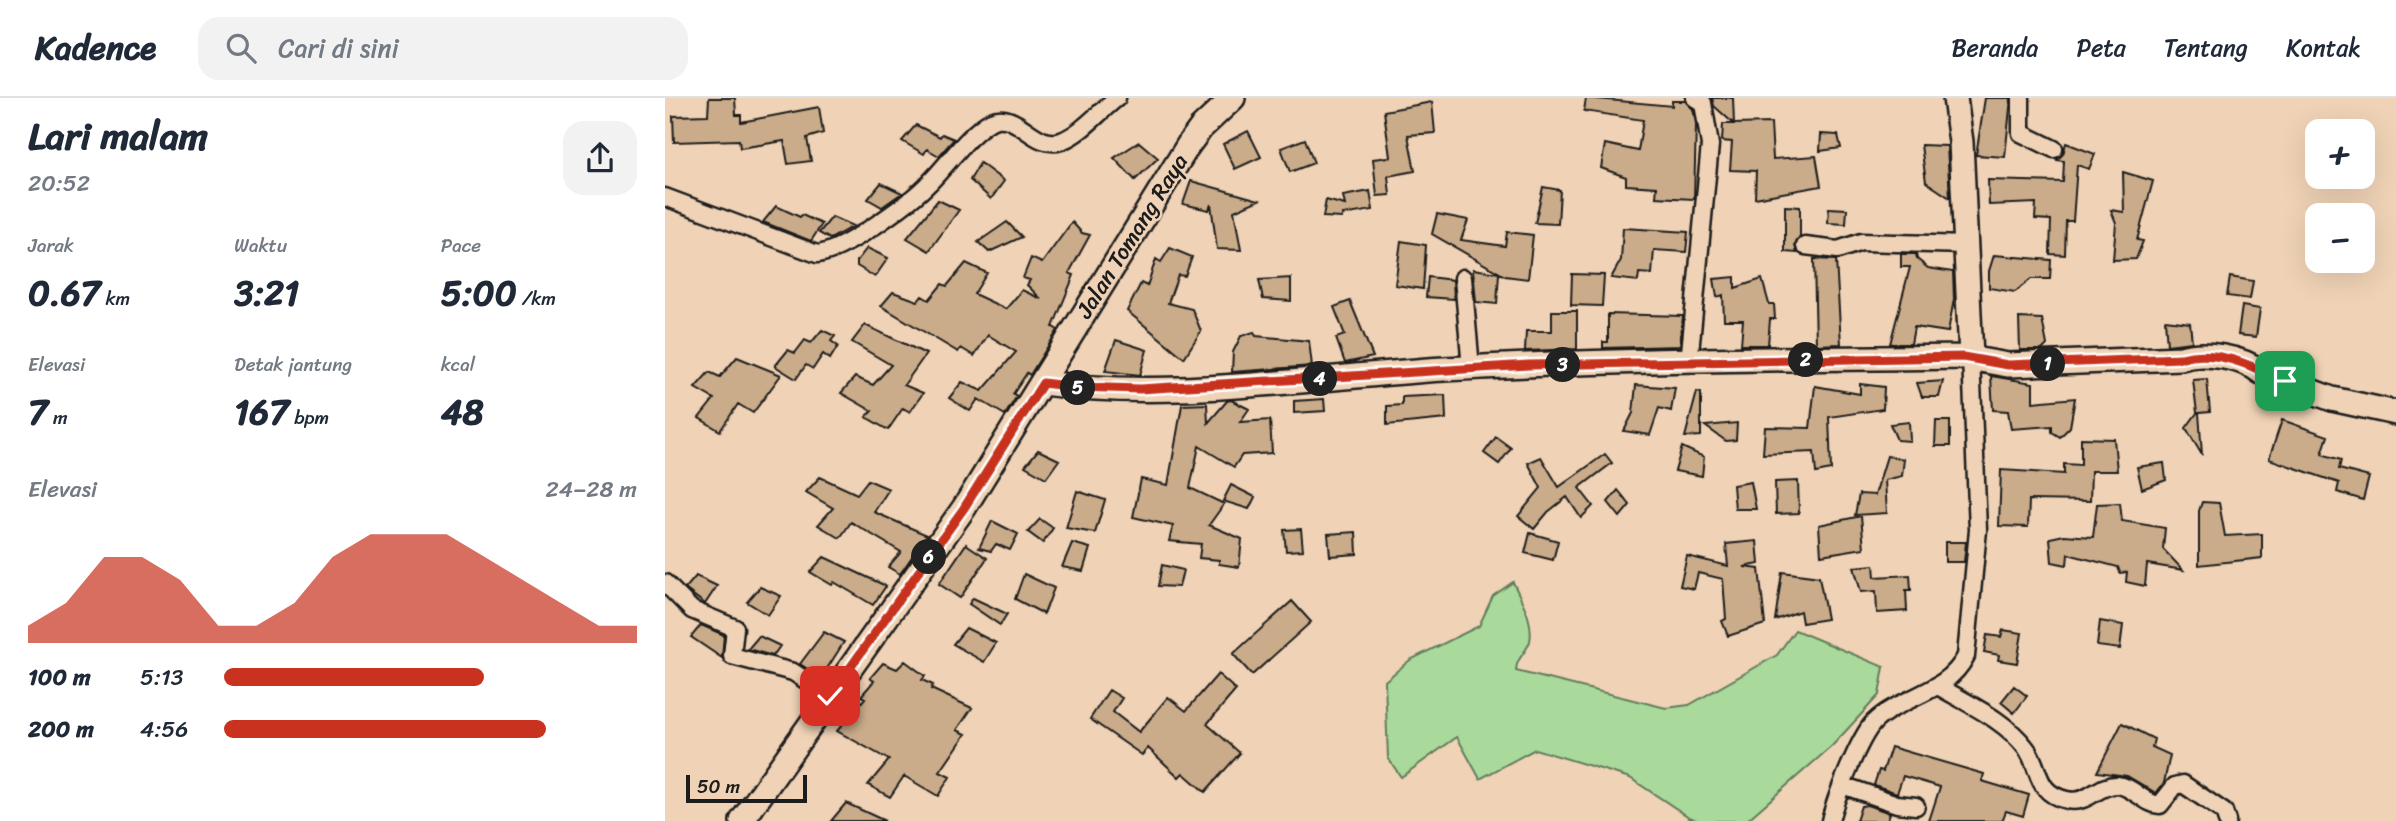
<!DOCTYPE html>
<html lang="id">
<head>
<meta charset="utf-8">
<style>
	:root { --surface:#fff; --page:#f2f2f3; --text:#1f2937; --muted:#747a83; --line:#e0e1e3; --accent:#c8321e }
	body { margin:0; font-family:Sriracha,sans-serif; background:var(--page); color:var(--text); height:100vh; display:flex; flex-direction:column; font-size:26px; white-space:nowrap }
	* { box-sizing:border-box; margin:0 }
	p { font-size:23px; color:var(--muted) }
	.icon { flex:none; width:38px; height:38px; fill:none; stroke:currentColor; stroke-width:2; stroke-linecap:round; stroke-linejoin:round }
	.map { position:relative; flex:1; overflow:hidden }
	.side { display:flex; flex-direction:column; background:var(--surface); width:665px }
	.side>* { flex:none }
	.controls { position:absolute; left:1640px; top:21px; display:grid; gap:14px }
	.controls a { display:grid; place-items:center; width:70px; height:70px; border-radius:14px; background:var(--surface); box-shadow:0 7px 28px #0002; font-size:35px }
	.scale { position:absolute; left:21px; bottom:18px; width:121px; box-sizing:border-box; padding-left:7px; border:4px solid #1c1c1c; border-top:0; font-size:19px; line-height:24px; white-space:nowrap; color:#1c1c1c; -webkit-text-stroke:5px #f0d3b6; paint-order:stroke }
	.pin { position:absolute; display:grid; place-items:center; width:60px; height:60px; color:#fff; margin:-30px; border-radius:14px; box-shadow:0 4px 10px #0006 }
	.km { position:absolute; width:35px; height:35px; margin:-18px; border-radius:50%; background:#222; color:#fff; font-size:19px; line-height:35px; text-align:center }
	.round { display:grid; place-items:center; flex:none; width:74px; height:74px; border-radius:21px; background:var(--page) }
	.summary { display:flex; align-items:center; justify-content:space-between; height:119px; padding:0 28px }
	h1 { font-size:38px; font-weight:700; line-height:52px }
	.stats { display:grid; grid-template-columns:repeat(3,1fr); gap:10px; height:119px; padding:7px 28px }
	.stats div { display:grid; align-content:center }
	.stats b { font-size:35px; font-weight:700 }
	.stats small { font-size:19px; font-weight:400 }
	.stats p { font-size:19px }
	.chart { height:196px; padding:14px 28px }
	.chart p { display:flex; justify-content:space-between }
	.chart svg { width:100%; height:126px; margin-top:7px; fill:var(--accent); opacity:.7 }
	ul { padding:0 28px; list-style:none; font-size:23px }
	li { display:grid; grid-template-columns:112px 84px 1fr; align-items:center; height:52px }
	li i { height:18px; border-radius:9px; background:var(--accent) }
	header { display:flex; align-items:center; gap:42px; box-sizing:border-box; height:98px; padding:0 35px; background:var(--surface); border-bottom:2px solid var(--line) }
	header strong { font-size:33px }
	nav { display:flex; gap:38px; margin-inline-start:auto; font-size:24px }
	.search { width:490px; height:63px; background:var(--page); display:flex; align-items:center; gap:18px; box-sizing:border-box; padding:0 24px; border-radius:21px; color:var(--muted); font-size:26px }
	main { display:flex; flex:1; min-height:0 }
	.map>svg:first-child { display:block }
	.green { fill:#a9da9b; stroke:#627b5c; stroke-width:2 }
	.building { fill:#cbac8a; stroke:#1c1c1c; stroke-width:2 }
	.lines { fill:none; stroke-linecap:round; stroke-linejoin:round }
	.street-casing { stroke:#1c1c1c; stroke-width:21 }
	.secondary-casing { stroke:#1c1c1c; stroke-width:28 }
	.street { stroke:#f0d3b6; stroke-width:16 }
	.secondary { stroke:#f0d3b6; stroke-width:23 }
	.route-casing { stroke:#fff; stroke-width:14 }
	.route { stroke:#c8321e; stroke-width:9 }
	.labels { text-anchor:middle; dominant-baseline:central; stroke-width:5; stroke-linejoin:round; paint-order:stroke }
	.street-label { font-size:23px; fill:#1c1c1c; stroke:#f0d3b6 }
</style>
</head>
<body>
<header>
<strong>Kadence</strong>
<div class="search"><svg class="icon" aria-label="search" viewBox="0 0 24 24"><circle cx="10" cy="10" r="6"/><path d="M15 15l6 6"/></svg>Cari di sini</div>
<nav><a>Beranda</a><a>Peta</a><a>Tentang</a><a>Kontak</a></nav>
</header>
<main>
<section class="side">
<div class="summary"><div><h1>Lari malam</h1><p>20:52</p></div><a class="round"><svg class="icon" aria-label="share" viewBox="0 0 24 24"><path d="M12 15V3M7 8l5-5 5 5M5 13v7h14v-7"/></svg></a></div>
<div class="stats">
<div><p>Jarak</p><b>0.67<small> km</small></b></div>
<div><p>Waktu</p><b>3:21</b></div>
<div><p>Pace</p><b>5:00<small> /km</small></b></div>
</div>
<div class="stats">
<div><p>Elevasi</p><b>7<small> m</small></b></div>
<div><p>Detak jantung</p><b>167<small> bpm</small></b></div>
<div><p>kcal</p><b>48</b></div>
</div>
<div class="chart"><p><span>Elevasi</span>24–28 m</p>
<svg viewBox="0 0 160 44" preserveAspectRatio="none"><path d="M0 44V38L10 30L20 14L30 14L40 22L50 38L60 38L70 30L80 14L90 6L100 6L110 6L120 14L130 22L140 30L150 38L160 38V44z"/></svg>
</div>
<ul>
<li><b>100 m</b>5:13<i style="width:63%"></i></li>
<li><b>200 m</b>4:56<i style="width:78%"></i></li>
</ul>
</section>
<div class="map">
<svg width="1731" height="723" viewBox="0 0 1731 723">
	<rect width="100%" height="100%" fill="#f0d3b6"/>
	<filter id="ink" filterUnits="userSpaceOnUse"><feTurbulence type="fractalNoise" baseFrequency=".0143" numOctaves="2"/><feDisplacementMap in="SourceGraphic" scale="14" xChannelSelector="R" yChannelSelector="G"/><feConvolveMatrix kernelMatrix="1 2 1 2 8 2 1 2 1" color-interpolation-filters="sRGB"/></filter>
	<g filter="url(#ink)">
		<path class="green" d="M848,484C856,502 869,522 865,543C862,554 851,560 851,573L1001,610L1024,607L1112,557L1130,532L1219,569L1214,597L1167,648L1081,723H1037L1024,719L965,680L870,651L815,681L792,639L736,679L723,660L720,583L745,562L814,528L828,498Z"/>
		<path class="building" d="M44,0H70L71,17H76V24L154,9L158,35L142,40L146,63L123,66L119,43L75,50L74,42L9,44L8,18L43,17Z
			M921,0L1007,8V3H1020L1028,11L1031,26L1029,101L991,99L992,89L961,87V79L936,70L940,46L973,53L978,22L919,13Z
			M1047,0H1068L1069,26L1106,25L1108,61L1151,58L1156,88L1090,100L1091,73L1065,72L1067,44L1057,43L1058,26H1069L1049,8Z
			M1320,0H1346L1340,59L1311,57Z
			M767,4L770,35L743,37L750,73L723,78L725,97L712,98L708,61L725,59L719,13Z
			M251,27L275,39L277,36L289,41L274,58L262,51L259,56L237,43Z
			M583,33L596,59L570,71L558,46Z
			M1156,36L1173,37L1176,50L1155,53Z
			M640,41L649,65L625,74L616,50Z
			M474,44L493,60L470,82L449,60Z
			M1401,45L1430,56L1424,71L1412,67L1408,123H1401L1400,157L1385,156L1386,122L1370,121L1371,105L1324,107L1323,82L1398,84L1399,63L1392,62L1398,56Z
			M1256,47L1282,48L1285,100L1261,84Z
			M315,65L339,83L326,101L305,82Z
			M1458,74L1488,83L1472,142L1478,143L1471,161L1448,162L1451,125L1446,112L1459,114Z
			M526,83L594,102L569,113L576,152L552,151L546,106L544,112L518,106Z
			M216,85L237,95L217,109L203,101Z
			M878,89L895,92L893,126L870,125Z
			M705,93L708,112L677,117V120L658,119L661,102L680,107L678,98Z
			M273,102L294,112L264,153L242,140Z
			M111,108L135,119L137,117L157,126L146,143L98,124Z
			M1120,108L1135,109V139L1130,147L1132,155L1120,154Z
			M1164,110L1182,111L1181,126L1163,125Z
			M772,116L803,122L796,142L840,148L842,134L868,137L863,181L840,178L767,136Z
			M167,119L188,128L165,141L154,135Z
			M342,124L357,139L324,154L313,144Z
			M407,124L417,135L425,137L404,175L409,177L388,229L393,232L365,277L362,275L348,296L352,298L340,317L313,301L305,313L284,300L297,284L317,293L351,254L323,237L309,258L296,250L293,254L216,208L228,194L253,203L257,198L264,202L277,186L282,188L301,165L322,175L309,196L341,211L357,192L376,201L362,187L365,182L358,180L366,160L377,165Z
			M958,130L1023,134L1021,154L989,152L987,176L974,175L973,183L946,180L956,162Z
			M736,143L761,147L758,191L730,187Z
			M202,150L223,160L210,179L192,168V163Z
			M505,150L527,159L520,178L513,177L503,205L527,211L536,233L519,260L462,213L476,185L482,188L491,161L496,164Z
			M1236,156H1251L1252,161L1263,170L1288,174L1289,201L1283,234L1249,229L1246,246H1225L1245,169H1236Z
			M1329,157L1386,162L1385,181H1366L1350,194L1324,190V173Z
			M1149,161L1171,162L1176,246L1151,247Z
			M808,171L834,175L832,206L811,204Z
			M907,176L939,177L937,208L906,207Z
			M763,179L788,182L789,201L761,199Z
			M1070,179V190L1097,181L1104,206H1109L1110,221H1105L1103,247H1076L1078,222H1059L1058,197L1052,199L1049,181Z
			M1565,179L1588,183L1585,201L1562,198Z
			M626,180V203L598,201L594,182Z
			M685,203L708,259L680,265L671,240L680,237L669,209Z
			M1577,208L1595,211L1591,239L1573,237Z
			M887,213H912V251L860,253L861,233H887Z
			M943,216L1018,218L1015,248L938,250V244H943Z
			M1354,220L1377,221L1382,247L1377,252H1355Z
			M1500,222L1525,225L1527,244L1502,247Z
			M200,227L261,256L239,287L258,295L245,314L238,310L223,332L201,319L207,313L176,295L190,279L208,287L226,267L187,244Z
			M157,232L170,238L166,243L173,248L165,261L158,256L148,271L141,267L131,281L110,268L123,252L130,255L140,242L146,245Z
			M589,234L591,238L644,243L647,268L567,274L568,254L576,238Z
			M451,242L482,252L475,277L440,273Z
			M72,259L116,277L88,315L73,306L55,333L34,320L49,301L30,290L44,274L55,279Z
			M1326,278L1368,285V304L1410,300L1405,329L1395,339L1387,334V328L1346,331L1343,313L1328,312Z
			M1542,281L1545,314L1534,315L1537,357L1521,330L1532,315L1528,282Z
			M1278,283L1274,299H1257L1252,285Z
			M1195,286L1219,289L1218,311L1164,319L1166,372L1151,375L1149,354L1098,356L1100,329L1145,330L1150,288L1195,296Z
			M971,287L1010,290L1006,313L994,310L985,337L959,333L968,315Z
			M1032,294L1036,295V338L1020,339Z
			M780,297L781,321L722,327V308L737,307V299Z
			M659,301L660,313L629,315V303Z
			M566,302L584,311L575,324L605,322L607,355L577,357L569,369L534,348L525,390L559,406L544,427L577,441L574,469L554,466V462L534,460L536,446L504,443L508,428L468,419L476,381L503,387L517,307L542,306L543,325L562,303Z
			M1617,322L1663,338L1657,356L1676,362L1674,371L1704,379L1698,402L1672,394L1674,385L1604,361Z
			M1271,323H1285V348H1270Z
			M1244,324L1245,343L1232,342L1225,326Z
			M1072,325L1071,342L1061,343L1040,328Z
			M831,339L846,350L834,366L819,355Z
			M1416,340L1449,341L1452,373H1426L1425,403L1364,402L1363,429L1334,428L1336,372L1399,376V366L1416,367Z
			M1017,349L1039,359L1037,378L1010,373Z
			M373,352L394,362L381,380L360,368Z
			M940,356L947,365L914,390L928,408L916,420L902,399L883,414L869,431L853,418L876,390L863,365L876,359L894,389Z
			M1222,358L1239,361L1237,378L1220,382L1222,415L1190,417L1194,396L1210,397Z
			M1499,365L1501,382L1477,391L1472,369Z
			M155,379L192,396L203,382L224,391L209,414L262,437L235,476L223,469L236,454L186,424L175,440L153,427L168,410L141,394Z
			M1133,383L1134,415L1111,416L1110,384Z
			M1086,384L1091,411H1070L1068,387Z
			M566,387L590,399L584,411L558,403Z
			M953,392L965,407L955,419L943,404Z
			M412,393L440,402L430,435L401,430Z
			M1537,404L1554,405L1560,438L1597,436V460L1534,467V413Z
			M1455,405L1457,423L1500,430L1498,451L1518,472L1482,466L1480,488L1461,484L1462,474L1455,475L1453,469L1403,456L1402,467L1387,464L1385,440L1399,437L1428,439L1432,406Z
			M1196,418L1199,450L1156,457L1154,427Z
			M375,421L388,430L378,445L363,434Z
			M327,423L353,436L345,452L331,446L326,453L314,450Z
			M636,431L638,452L621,453L619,432Z
			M691,434L692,456L665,458L663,436Z
			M865,435L893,443L888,462L860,455Z
			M1092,443L1094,466L1079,469L1094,471L1100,526L1063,538L1057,523L1061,521L1058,481L1033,475L1029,491L1015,488L1022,458L1063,468L1061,446Z
			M1280,444H1301L1299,464H1280Z
			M407,445L425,450L418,473L397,469Z
			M301,446L322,460L295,500L274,486Z
			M159,459L221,488L208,507L169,484L167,487L145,474Z
			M497,467L518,472L514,489L493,488Z
			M1209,467L1210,479L1245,477L1246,492H1241L1242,513L1212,515L1211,493L1196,494L1189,469Z
			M1117,474L1154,479L1162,521L1137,525L1135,513L1110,522Z
			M359,476L389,490L379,516L350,501Z
			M31,478L52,488L40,506L20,491Z
			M95,489L116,498L103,517L82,504Z
			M308,500L342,516L335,527L304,506Z
			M627,503L646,524L587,577L568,556Z
			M1435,523L1458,527L1455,551L1432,548Z
			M36,527L59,537L57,560L26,539Z
			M301,530L331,545L319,564L288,546Z
			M1338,532L1357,535L1352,565L1333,562L1334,557L1319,554L1322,537L1336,539Z
			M159,534L179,544L156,580L135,566Z
			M94,538L115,548L108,558L83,551Z
			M240,563L260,578L257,582L268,587L266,591L307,610L292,632L301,636L275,674L285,679L273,698L239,678L225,699L203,687L224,662L172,633L200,600L196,598L209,583L205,580L218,565L232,571Z
			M553,576L571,592L542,626L575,655L540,694L518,675L514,679L483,650L477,657L425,621L444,592L457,600L448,614L474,634L503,599L521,613Z
			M1349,588L1362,598L1349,615L1336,604Z
			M1457,625L1489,641L1487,649L1505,657L1499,685L1491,695L1462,678L1432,674Z
			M1226,649L1319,676L1317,683L1364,697L1358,718L1341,713L1337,723H1264L1275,689L1238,678L1232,695L1209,687L1214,672L1218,673Z
			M181,705L220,723H166Z
			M1202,707L1225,715L1222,723H1191L1196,708Z"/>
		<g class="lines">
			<defs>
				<path id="street" d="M1356,0V35L1389,51
					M0,99L152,156C178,154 246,104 265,84C284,65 303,36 326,23C352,11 369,52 396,43C416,36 435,13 452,0
					M1140,148L1173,152L1196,144L1301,147
					M798,180L806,270
					M1024,265L1045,47L1038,5L1030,0
					M0,485L27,512L70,530L67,558L128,574L165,598
					M1273,588C1303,606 1339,621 1361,650C1376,669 1369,695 1402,702C1423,707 1433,686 1452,687C1468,688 1479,706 1495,707L1510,688L1518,686L1559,714L1562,723
					M1177,687L1232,706L1251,708
					M1165,723C1170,701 1194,640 1209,624C1237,597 1282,596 1301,558L1313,432L1306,259"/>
				<path id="secondary" d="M1290,0L1296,44L1306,259
					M378,285C506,303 650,279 779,271C952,261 1126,261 1298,259L1343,267L1516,260C1539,253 1577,259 1596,274L1667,301L1731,315
					M77,723L299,410L524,46L536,30L568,0"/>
			</defs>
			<use href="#street" class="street-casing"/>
			<use href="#secondary" class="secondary-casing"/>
			<use href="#street" class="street"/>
			<use href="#secondary" class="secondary"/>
		</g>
	</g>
	<g class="lines" filter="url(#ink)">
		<defs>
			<path id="route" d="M165,598L299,410L378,285L410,289L475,291L864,267L1298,259L1343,267L1516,260C1552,250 1589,269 1620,283"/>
		</defs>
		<use href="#route" class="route-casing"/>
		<use href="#route" class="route"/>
	</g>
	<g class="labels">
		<g class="street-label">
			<text transform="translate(467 138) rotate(-58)">Jalan Tomang Raya</text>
		</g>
	</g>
</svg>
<div class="controls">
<a>+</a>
<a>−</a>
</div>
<div class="scale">50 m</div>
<div class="pin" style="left:1620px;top:283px;background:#1e9e55"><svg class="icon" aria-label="arrive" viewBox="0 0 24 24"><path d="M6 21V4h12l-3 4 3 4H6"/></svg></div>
<div class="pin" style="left:165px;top:598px;background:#d93025"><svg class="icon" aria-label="check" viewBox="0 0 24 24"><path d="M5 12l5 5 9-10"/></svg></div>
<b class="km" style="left:1383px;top:266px">1</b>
<b class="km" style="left:1141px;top:262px">2</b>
<b class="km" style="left:898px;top:267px">3</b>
<b class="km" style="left:655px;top:281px">4</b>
<b class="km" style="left:413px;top:290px">5</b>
<b class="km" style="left:264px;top:459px">6</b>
</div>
</main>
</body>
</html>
